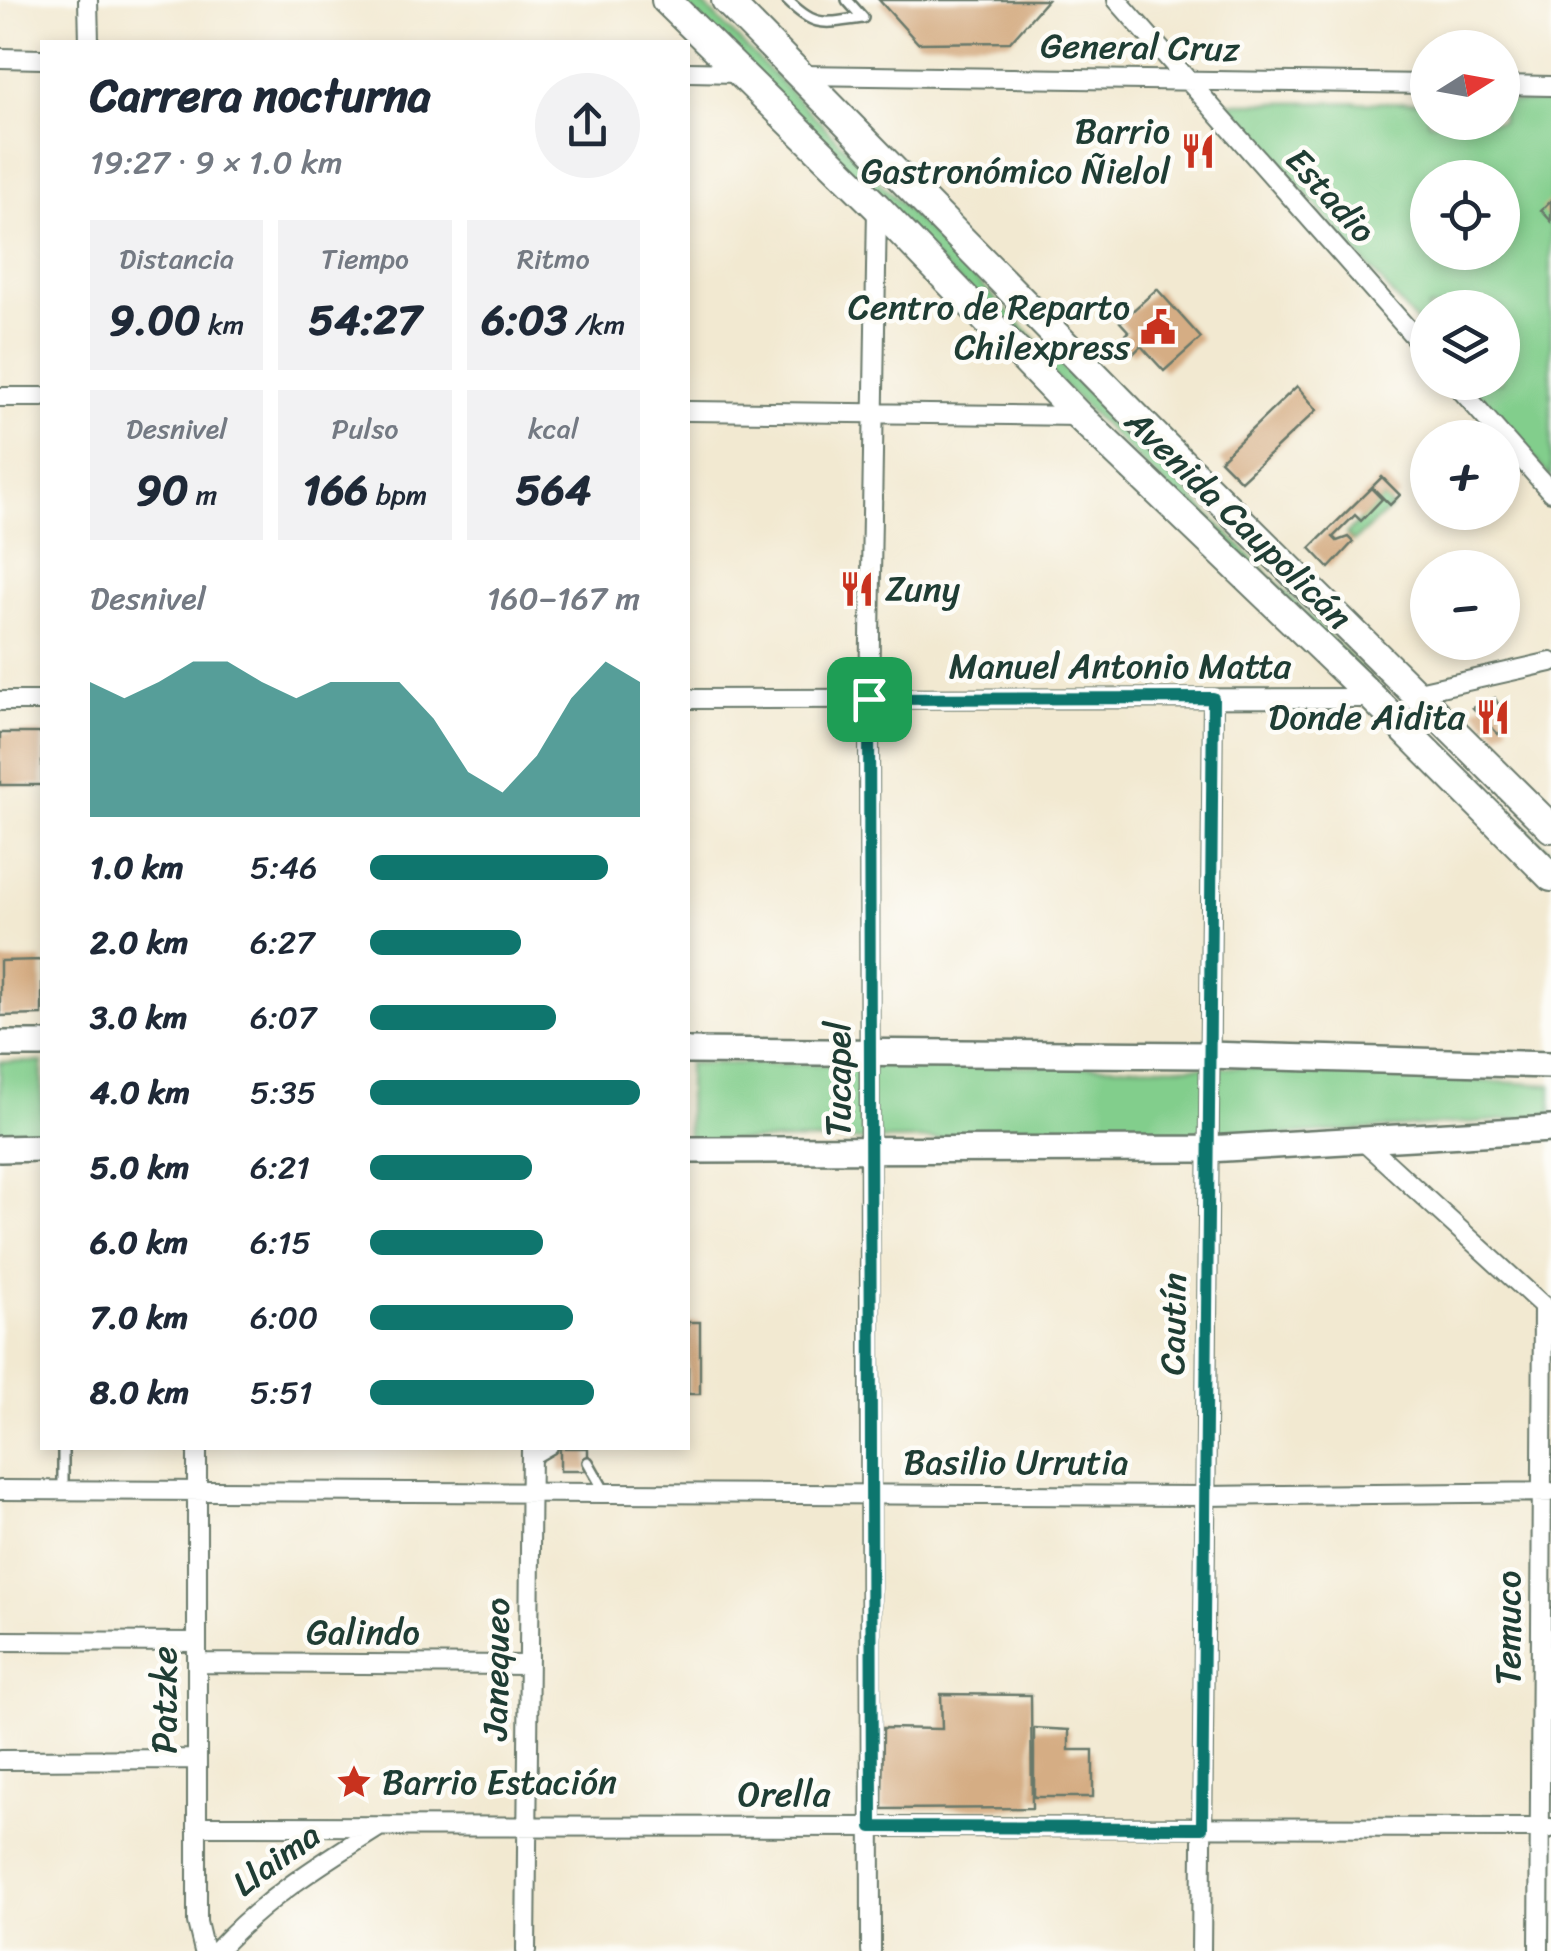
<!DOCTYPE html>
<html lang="es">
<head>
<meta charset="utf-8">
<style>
	:root { --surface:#fff; --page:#f2f2f3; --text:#1f2937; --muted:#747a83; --accent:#0f766e }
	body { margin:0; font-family:Sriracha,sans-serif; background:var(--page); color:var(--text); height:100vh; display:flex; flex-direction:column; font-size:38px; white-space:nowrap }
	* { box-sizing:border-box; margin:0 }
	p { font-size:32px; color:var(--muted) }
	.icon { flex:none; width:55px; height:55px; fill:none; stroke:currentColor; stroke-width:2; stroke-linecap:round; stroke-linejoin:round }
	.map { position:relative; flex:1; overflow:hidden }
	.sheet { position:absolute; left:40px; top:40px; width:650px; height:1410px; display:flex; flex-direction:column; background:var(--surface); border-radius:0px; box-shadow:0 5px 15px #0003 }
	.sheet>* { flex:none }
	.needle { width:65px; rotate:79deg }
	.fabs { position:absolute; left:1410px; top:30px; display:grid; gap:20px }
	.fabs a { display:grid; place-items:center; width:110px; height:110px; border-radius:50%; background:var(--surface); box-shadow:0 5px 15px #0003; font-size:50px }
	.pin { position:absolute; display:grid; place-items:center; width:85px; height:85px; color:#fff; margin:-42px; border-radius:20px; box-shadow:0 5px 15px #0006 }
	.round { display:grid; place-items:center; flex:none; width:105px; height:105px; border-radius:52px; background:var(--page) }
	.summary { display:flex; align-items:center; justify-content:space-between; height:170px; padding:0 50px }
	h1 { font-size:45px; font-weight:800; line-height:75px }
	.stats { display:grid; grid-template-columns:repeat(3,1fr); gap:15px; height:170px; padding:10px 50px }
	.stats div { display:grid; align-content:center; border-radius:0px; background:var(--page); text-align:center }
	.stats b { font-size:42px; font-weight:800 }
	.stats small { font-size:28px; font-weight:400 }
	.stats p { font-size:28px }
	.chart { height:280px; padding:20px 50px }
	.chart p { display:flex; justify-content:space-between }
	.chart svg { width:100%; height:180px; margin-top:10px; fill:var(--accent); opacity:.7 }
	ul { padding:0 50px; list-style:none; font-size:32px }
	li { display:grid; grid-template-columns:160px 120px 1fr; align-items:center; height:75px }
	li i { height:25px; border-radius:12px; background:var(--accent) }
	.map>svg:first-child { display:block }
	.green { fill:#82ce8c; stroke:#508660; stroke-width:2.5; fill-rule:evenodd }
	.building { fill:#d5ad84 }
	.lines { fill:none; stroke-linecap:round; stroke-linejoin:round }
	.service-casing { stroke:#69796b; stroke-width:14 }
	.minor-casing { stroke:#69796b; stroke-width:22 }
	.secondary-casing { stroke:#69796b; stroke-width:30 }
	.primary-casing { stroke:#69796b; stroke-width:32 }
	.service { stroke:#fff; stroke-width:9 }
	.minor { stroke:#fff; stroke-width:18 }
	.secondary { stroke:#fff; stroke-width:25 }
	.primary { stroke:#fff; stroke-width:28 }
	.route-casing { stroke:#fff; stroke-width:20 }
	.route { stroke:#0f766e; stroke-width:12 }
	.labels { text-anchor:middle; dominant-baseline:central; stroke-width:9; stroke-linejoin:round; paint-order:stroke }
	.street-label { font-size:35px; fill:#1f3d34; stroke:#fdfcf7 }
	.poi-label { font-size:35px; fill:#1f3d34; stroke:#fdfcf7; text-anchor:end }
</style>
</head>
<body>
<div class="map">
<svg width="1551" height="1951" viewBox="0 0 1551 1951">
	<rect width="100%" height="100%" fill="#fdfcf7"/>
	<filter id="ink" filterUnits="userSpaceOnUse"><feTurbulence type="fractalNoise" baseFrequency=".01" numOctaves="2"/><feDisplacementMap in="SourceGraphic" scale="20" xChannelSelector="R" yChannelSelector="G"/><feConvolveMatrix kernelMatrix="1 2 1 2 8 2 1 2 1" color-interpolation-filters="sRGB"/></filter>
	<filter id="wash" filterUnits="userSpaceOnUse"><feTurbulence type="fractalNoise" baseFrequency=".0048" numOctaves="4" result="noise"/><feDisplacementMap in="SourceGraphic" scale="40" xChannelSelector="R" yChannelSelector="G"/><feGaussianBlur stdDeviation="2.25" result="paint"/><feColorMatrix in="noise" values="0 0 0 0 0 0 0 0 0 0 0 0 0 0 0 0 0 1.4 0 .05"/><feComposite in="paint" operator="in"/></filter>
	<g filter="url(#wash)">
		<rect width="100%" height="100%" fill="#f2e9d1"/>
		<path class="green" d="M674,0H699L1402,709L1551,852V868Z
			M1427,102L1428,122H1502L1503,102H1551V478L1469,383L1502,382V308H1428L1427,335L1228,103ZM1428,178H1502V252H1428Z
			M1383,498L1392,507L1353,542L1346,534Z
			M0,1062H42V1139H0Z
			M688,1063L1239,1067L1551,1085V1117L1243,1138L688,1141Z"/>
		<g id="blocks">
			<path class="building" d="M879,0H1047L1010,42L918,43Z
				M1551,200V221L1541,210Z
				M1502,239L1510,248L1495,262L1486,252H1502Z
				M1157,289L1201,338L1164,371L1141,346L1133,354L1120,340L1129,332L1120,322Z
				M1297,386L1317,410L1241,481L1220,460Z
				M1382,477L1400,495L1390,505L1372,487Z
				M1371,488L1382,499L1361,521L1355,515L1333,537L1337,541L1348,537L1353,542L1329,568L1310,548Z
				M1495,698L1509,726L1498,734L1473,708Z
				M0,733H42V785H0Z
				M42,960V1015L0,1016V961Z
				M688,1322H700V1394H688Z
				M560,1448H588V1471H560Z
				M941,1694L1031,1695L1032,1808L882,1809L883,1728L942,1729Z
				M1034,1728L1069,1730V1750H1093V1797H1034Z"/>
		</g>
	</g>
	<g filter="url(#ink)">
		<use href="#blocks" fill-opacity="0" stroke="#69796b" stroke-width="2.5"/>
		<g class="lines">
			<defs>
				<path id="service" d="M787,0C816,29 824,23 863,18L847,0
					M63,1448V1490
					M533,1459L552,1448
					M588,1462L605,1492"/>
				<path id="minor" d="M88,0L89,42
					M1117,0L1428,352
					M0,58L42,59
					M688,72L739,73
					M800,75L1428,84
					M1502,85L1551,86
					M1454,382L1551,492
					M0,397H42
					M688,411L1079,416
					M1414,693L1551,662
					M688,699L1373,698
					M0,701H42
					M1363,1141L1551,1313
					M197,1448V1922L204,1951
					M0,1490L1204,1496L1551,1492
					M0,1641L197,1642
					M197,1663L528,1665
					M0,1760L197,1759
					M197,1826L1551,1828
					M216,1951C264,1899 320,1864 379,1827
					M526,1951L531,1448
					M871,1951L869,699L877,207
					M1201,1951L1213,699
					M1539,1951L1543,1305"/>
				<path id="secondary" d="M0,1044H42
					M688,1051L1208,1055L1551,1065
					M0,1149L42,1148
					M688,1150L1208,1149L1551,1129"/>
				<path id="primary" d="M666,0L877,207L1079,416L1373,698L1551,877
					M726,0L1151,432L1551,828"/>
			</defs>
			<use href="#service" class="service-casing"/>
			<use href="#minor" class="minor-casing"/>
			<use href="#secondary" class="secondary-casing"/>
			<use href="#primary" class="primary-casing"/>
			<use href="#service" class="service"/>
			<use href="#minor" class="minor"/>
			<use href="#secondary" class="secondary"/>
			<use href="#primary" class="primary"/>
		</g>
	</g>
	<g class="lines" filter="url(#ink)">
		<defs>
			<path id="route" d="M1213,698L1202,1828L872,1827L869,699Z"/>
		</defs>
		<use href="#route" class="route-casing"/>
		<use href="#route" class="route"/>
	</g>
	<defs>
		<symbol id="restaurant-bare" viewBox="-9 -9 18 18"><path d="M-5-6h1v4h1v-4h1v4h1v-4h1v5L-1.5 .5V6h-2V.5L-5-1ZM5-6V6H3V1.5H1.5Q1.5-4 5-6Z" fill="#c8321e" stroke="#fdfcf7" stroke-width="2.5" paint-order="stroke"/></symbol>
		<symbol id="civic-bare" viewBox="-9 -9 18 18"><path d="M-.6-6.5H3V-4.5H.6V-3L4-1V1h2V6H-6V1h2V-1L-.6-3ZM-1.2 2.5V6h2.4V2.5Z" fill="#c8321e" stroke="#fdfcf7" stroke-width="2.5" paint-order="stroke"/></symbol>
		<symbol id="sight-bare" viewBox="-9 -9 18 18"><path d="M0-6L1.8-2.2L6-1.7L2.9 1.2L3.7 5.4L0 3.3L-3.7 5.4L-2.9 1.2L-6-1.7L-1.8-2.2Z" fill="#c8321e" stroke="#fdfcf7" stroke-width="2.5" paint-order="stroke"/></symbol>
	</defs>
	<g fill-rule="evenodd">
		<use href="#restaurant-bare" x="1173" y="126" width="50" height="50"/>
		<use href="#civic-bare" x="1133" y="302" width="50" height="50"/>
		<use href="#restaurant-bare" x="832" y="564" width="50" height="50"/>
		<use href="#restaurant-bare" x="1468" y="692" width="50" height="50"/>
		<use href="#sight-bare" x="329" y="1757" width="50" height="50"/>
	</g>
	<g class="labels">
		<g class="street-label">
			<text transform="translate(1140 47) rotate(1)">General Cruz</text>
			<text transform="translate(1331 195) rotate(48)">Estadio</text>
			<text transform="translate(1239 519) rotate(44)">Avenida Caupolicán</text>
			<text x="1120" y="666">Manuel Antonio Matta</text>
			<text transform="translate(838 1079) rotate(-90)">Tucapel</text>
			<text transform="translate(1173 1324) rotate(-89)">Cautín</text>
			<text x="1016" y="1462">Basilio Urrutia</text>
			<text transform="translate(1508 1628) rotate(-90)">Temuco</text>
			<text x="363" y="1632">Galindo</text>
			<text transform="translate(496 1669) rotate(-89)">Janequeo</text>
			<text transform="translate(164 1700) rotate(-90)">Patzke</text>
			<text x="784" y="1794">Orella</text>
			<text transform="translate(276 1859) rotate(-36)">Llaima</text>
		</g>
		<g class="poi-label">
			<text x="1170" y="131">Barrio<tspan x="1170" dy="40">Gastronómico Ñielol</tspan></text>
			<text x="1130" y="307">Centro de Reparto<tspan x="1130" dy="40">Chilexpress</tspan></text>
			<text x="885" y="589" text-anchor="start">Zuny</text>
			<text x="1465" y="717">Donde Aidita</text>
			<text x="382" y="1782" text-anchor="start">Barrio Estación</text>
		</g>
	</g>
</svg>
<div class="fabs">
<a><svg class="needle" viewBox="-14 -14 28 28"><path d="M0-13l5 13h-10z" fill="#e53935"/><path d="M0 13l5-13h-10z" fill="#747a83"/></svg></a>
<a><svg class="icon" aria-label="locate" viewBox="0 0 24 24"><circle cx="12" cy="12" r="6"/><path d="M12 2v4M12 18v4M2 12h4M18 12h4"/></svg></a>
<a><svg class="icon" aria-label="layers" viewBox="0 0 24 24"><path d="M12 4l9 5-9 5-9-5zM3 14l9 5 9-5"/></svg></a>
<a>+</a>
<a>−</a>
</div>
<div class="pin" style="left:869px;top:699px;background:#1e9e55"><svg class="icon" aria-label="arrive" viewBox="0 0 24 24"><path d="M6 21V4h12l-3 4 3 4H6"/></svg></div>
<section class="sheet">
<div class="summary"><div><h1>Carrera nocturna</h1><p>19:27 · 9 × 1.0 km</p></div><a class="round"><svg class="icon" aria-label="share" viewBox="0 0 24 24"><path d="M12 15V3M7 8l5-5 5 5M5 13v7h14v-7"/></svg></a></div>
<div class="stats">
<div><p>Distancia</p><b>9.00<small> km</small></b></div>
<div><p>Tiempo</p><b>54:27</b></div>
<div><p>Ritmo</p><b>6:03<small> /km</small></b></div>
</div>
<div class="stats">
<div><p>Desnivel</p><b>90<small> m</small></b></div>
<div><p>Pulso</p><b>166<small> bpm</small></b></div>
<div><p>kcal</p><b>564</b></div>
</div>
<div class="chart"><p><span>Desnivel</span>160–167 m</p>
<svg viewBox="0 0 160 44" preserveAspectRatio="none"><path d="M0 44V11L10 15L20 11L30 6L40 6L50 11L60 15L70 11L80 11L90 11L100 20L110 33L120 38L130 29L140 15L150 6L160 11V44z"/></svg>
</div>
<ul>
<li><b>1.0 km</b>5:46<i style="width:88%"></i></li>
<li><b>2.0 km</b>6:27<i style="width:56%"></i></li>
<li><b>3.0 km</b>6:07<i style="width:69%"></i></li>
<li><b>4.0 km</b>5:35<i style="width:100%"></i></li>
<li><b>5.0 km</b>6:21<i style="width:60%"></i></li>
<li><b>6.0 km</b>6:15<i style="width:64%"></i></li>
<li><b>7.0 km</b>6:00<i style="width:75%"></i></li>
<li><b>8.0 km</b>5:51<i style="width:83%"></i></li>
</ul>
</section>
</div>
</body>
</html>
